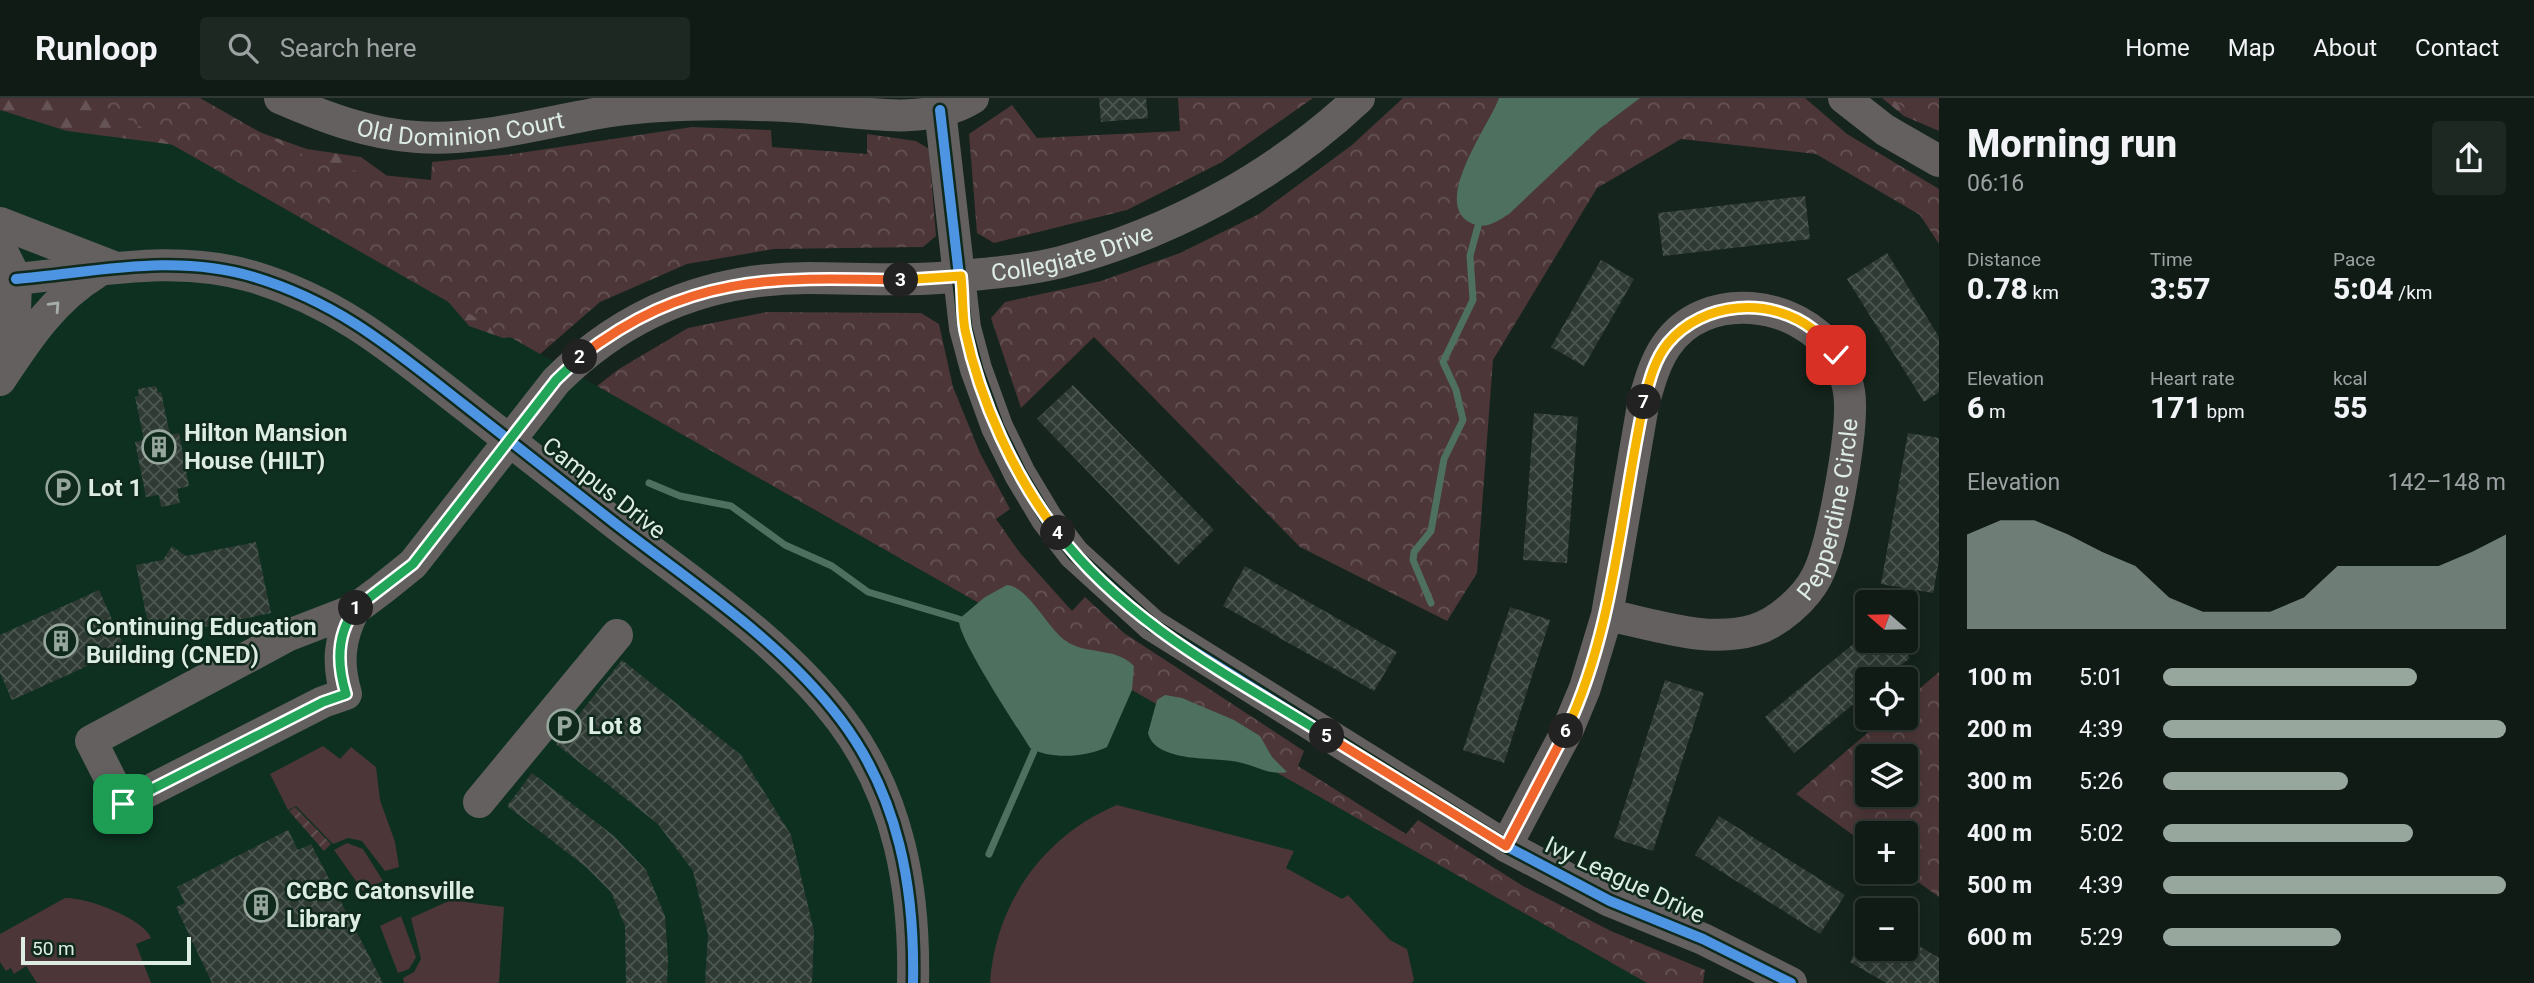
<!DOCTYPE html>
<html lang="en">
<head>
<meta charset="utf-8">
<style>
	:root { --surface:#101b16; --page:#1e2823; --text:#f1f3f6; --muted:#9ca1a1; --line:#303935; --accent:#97a79e }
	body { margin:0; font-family:Roboto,sans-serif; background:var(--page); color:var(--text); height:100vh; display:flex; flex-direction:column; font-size:26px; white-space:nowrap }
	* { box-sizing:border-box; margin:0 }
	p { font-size:23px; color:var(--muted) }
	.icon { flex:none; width:38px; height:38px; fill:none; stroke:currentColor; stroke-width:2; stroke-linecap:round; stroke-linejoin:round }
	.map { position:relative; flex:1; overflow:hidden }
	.drawer { display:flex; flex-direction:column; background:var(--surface); width:595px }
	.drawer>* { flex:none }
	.needle { width:46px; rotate:290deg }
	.controls { position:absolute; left:1855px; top:492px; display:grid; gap:14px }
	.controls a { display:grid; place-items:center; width:63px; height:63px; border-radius:7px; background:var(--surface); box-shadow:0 4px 18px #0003,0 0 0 2px var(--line); font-size:35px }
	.scale { position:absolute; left:21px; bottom:18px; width:170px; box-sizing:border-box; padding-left:7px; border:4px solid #ddede4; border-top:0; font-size:19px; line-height:24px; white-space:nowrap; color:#ddede4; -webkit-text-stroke:5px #0f2a1d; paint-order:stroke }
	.pin { position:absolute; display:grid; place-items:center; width:60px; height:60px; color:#fff; margin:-30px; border-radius:14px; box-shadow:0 4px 10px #0006 }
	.km { position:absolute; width:35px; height:35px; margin:-18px; border-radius:50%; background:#222; color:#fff; font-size:19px; line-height:35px; text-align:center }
	.round { display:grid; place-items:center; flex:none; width:74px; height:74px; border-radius:7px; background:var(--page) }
	.headline { display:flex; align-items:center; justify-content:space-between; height:119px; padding:0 28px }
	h1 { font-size:38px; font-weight:800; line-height:52px }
	.metrics { display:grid; grid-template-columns:repeat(3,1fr); gap:10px; height:119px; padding:7px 28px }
	.metrics div { display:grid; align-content:center }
	.metrics b { font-size:30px; font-weight:800 }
	.metrics small { font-size:19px; font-weight:400 }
	.metrics p { font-size:19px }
	.chart { height:196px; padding:14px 28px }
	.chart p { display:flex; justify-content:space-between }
	.chart svg { width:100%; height:126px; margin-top:7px; fill:var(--accent); opacity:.7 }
	ul { padding:0 28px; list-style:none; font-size:23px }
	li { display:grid; grid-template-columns:112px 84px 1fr; align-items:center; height:52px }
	li i { height:18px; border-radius:9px; background:var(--accent) }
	header { display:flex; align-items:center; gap:42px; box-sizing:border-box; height:98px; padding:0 35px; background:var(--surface); border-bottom:2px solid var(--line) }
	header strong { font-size:33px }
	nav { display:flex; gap:38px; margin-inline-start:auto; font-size:24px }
	.search { width:490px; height:63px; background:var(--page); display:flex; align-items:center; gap:18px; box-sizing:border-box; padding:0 24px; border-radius:7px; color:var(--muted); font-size:26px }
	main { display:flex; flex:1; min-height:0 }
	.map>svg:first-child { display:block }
	.built { fill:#0e3021 }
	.grass { fill:#4c3638 }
	.forest { fill:url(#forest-firs) }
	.park { fill:url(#park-crowns); fill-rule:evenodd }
	.garden { fill:url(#garden-furrows) }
	.water { fill:#4e705f }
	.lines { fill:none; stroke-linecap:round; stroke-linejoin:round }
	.stream { stroke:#4e705f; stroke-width:7 }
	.building { fill:url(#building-cross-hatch) }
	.minor { stroke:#63605f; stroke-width:32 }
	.cycleway-casing { stroke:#0f2a1d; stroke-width:15 }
	.cycleway { stroke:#4d94e3; stroke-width:10 }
	.oneway { stroke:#a6aea8 }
	.split-1-casing { stroke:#fff; stroke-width:14 }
	.split-2-casing { stroke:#fff; stroke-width:14 }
	.split-3-casing { stroke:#fff; stroke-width:14 }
	.split-4-casing { stroke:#fff; stroke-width:14 }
	.split-5-casing { stroke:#fff; stroke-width:14 }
	.split-6-casing { stroke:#fff; stroke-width:14 }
	.split-7-casing { stroke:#fff; stroke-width:14 }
	.split-8-casing { stroke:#fff; stroke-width:14 }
	.split-1 { stroke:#22a559; stroke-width:9 }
	.split-2 { stroke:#22a559; stroke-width:9 }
	.split-3 { stroke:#f0652b; stroke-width:9 }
	.split-4 { stroke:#f5b400; stroke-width:9 }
	.split-5 { stroke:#22a559; stroke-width:9 }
	.split-6 { stroke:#f0652b; stroke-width:9 }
	.split-7 { stroke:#f5b400; stroke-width:9 }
	.split-8 { stroke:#f5b400; stroke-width:9 }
	.labels { text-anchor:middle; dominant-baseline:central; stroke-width:5; stroke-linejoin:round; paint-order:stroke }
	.street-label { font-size:24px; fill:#ddede4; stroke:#0f2a1d }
	.poi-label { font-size:24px; font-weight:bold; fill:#ddede4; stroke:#0f2a1d; text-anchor:start }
</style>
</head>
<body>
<header>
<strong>Runloop</strong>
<div class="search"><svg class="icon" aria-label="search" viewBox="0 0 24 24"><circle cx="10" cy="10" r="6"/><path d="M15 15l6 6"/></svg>Search here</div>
<nav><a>Home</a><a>Map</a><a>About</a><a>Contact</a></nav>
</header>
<main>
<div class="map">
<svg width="1939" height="885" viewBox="0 0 1939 885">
	<defs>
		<pattern id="forest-firs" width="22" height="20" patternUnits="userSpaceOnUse" patternTransform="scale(1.75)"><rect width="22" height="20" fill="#4c3638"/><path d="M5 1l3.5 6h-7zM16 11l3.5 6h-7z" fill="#655355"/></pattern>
		<pattern id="park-crowns" width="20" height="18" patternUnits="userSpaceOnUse" patternTransform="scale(1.75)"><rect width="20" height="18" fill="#4c3638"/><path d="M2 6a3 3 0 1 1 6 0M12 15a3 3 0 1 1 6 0" fill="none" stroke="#655355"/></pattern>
		<pattern id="garden-furrows" width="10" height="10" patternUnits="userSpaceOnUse" patternTransform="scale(1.75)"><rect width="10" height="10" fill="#4c3638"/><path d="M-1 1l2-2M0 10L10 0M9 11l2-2" fill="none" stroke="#655355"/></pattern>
		<pattern id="building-cross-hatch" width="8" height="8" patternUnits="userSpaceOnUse" patternTransform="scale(1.75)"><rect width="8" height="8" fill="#2f3a34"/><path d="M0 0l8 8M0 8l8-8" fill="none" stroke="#4d5751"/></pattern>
	</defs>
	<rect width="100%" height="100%" fill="#15241d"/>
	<path class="built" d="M0,0H90L1647,885H0Z"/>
	<path class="grass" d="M323,648L340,661L351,649L376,669L380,702L395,744L399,769L385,773L362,743L348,740L333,746L296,708L288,712L270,676Z
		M1117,707L1294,753L1286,770L1342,801L1348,797L1390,842L1407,851L1414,882L1412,885H990C995,806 1044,737 1117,707Z
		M347,745L363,751L383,783L363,793L334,752Z
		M65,800C86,799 143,820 151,840L136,846L151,885H37L26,868L14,876L11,870L6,873L0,864V836Z
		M451,802L504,809L499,885H404L403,880L414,874L421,861L411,820Z
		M401,818L416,859L409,871L398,875L380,828Z"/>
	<path class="forest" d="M0,0H199L256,33L307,51L361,59L459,130L522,238L503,240L469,228L410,159L222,53L67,33L0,12Z
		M1882,0H1939V33L1904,18Z"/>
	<path class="park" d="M90,0H200L293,53L362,75L431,82L432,64L513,56L692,29L771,32L772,49L867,56V36L916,43L929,51L936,138L923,149L774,151L687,166L600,204L540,256Z
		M1178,0H1313L1222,64L1127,112L994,145L977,135L969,36L1012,7L1037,40L1180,33Z
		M1403,0H1805L1847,36L1939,91V146L1920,117L1816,56L1681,41L1597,90L1493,262L1477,475L1447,523L1300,449L1094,239L1021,310L991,220L1005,204L1101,183L1180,155L1259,116L1352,47Z
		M1891,0H1939V29L1919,21Z
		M767,214L921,215L939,226L953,289L980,355L1010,411L996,421L1020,455L1072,513L1085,499L1124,535L1304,653L1298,668L1406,736L1418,722L1523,788L1611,833L1705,872L1703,885H1647L597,288L619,271L688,230Z
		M1939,574V799L1904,774L1906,735H1867V747L1796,696L1885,620H1906V602ZM1867,658H1906V696H1867Z"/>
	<path class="garden" d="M295,709L331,746L324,753L289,713Z"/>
	<path class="water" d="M1499,0H1640L1599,31L1509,116C1496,124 1484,133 1469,124C1432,103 1490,26 1499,0Z
		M1007,487C1029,489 1047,530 1066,543C1086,557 1116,549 1134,568L1132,592L1107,649C1086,659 1051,662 1030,650C1018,630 956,538 959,521L985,499Z
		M1165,597L1182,600L1234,622L1260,638L1272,659L1287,674C1270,678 1254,667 1238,664C1215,659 1155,665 1148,635L1157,602Z"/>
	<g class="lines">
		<path class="stream" d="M649,385L680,398L731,408L785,447L832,468L868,494L959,521
			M1431,505L1413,462L1414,454L1431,433L1444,361L1463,322L1456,292L1443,264L1473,202L1470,158L1478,128
			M989,756L1034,653"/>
	</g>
	<path class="building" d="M1099,0H1146L1148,20L1101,24Z
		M1805,98L1810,141L1663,158L1658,115Z
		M1887,155L1939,239V294L1924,304L1847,181Z
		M1601,162L1634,181L1584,268L1551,249Z
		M1073,287L1214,432L1178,467L1037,321Z
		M156,288L158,295L161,294L170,337L179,335L189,388L177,391L180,405L161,409L159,397L146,399L135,344L144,342L135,299L139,298L138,291Z
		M1534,315L1578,319L1567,465L1523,462Z
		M1908,335L1939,340V462L1933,495L1881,486Z
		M256,444L271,515L151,540L136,467L163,462L172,448L186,458Z
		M1245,468L1397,554L1374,593L1223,508Z
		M99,492L125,551L12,602L0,575V537Z
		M1510,509L1550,522L1504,665L1463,652Z
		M1858,542H1895L1910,560L1884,581H1867V595L1794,655L1765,619Z
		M622,562L741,657L791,737L814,833L812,885H705L708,836L693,773L658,726L556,646Z
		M1665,582L1704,595L1653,753L1614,740Z
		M532,675L614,738L646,772L665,818L668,861L667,885H626L625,828L611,794L586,769L507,708Z
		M1719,718L1845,797L1820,836L1695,757Z
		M288,732L298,752L311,746L383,885H212L176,809L185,805L177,789Z
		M1906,840L1939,860V885H1886L1850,864L1858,850H1906Z"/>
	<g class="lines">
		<g class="minor">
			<path id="s1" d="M280,0C324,19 368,36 417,39C481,44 547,23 611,13C674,4 737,5 801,9C854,13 925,30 973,0"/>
			<path d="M1844,0L1885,32L1939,63"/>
			<path d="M940,12L965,230L976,271L997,329L1020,376L1047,421L1074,456L1152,527L1506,748L1610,803L1703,841L1791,885"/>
			<path d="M0,125L111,168"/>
			<path d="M0,149L16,181L15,214L5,264"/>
			<path d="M16,181C96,174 175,155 254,179C340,205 394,252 463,306C513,345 563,384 612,423C690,484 781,542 841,622C899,699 915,791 913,885"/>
			<path d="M0,282C27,241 53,201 96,175"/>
			<path id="s2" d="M354,512C339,541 337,565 346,596L323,604L123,706L91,643L289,537L354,512L382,491L413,466L556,283C625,214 711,180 808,180C859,180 910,184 961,178C994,175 1029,172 1061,164C1171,135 1276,78 1359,0"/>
			<path d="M479,704L617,537"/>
			<path id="s3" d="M1506,748L1568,631L1585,590L1607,517C1653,526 1707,546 1754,532C1778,525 1806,500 1817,478C1833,447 1851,341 1850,306C1850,290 1844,269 1835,256C1798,202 1705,190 1666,248C1654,266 1649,286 1643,307L1607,517"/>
		</g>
		<defs>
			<path id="cycleway" d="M940,12L965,230L976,271L997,329L1020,376L1047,421L1074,456L1152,527L1506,748L1610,803L1703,841L1791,885
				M16,181C96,174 175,155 254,179C340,205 394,252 463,306C513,345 563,384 612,423C690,484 781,542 841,622C899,699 915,791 913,885"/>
		</defs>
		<use href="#cycleway" class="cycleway-casing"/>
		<use href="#cycleway" class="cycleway"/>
	</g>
	<defs><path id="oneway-chevron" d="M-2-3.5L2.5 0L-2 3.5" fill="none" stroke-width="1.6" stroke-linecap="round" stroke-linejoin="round" transform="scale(1.75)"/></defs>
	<use class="oneway" href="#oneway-chevron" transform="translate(55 208) rotate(-47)"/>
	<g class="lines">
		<defs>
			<path id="split-1" d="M123,706L323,604L346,596C337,567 336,536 356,510"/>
			<path id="split-2" d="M356,510L413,466L556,282L580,259"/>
			<path id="split-3" d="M580,259C687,176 773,179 901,182"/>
			<path id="split-4" d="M901,182L961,178C963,196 962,215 965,232C980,303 1014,378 1058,435"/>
			<path id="split-5" d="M1058,435C1127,526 1232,579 1327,638"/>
			<path id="split-6" d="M1327,638L1506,748L1566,633"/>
			<path id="split-7" d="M1566,633C1615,529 1620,415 1644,304"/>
			<path id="split-8" d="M1644,304C1649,284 1654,262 1668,245C1703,203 1771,198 1814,232C1822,239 1829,249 1836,257"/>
		</defs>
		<use href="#split-1" class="split-1-casing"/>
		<use href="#split-2" class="split-2-casing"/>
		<use href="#split-3" class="split-3-casing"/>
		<use href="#split-4" class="split-4-casing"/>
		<use href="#split-5" class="split-5-casing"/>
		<use href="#split-6" class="split-6-casing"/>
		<use href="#split-7" class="split-7-casing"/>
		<use href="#split-8" class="split-8-casing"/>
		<use href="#split-1" class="split-1"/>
		<use href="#split-2" class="split-2"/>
		<use href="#split-3" class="split-3"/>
		<use href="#split-4" class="split-4"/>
		<use href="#split-5" class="split-5"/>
		<use href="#split-6" class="split-6"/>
		<use href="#split-7" class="split-7"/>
		<use href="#split-8" class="split-8"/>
	</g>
	<defs>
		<symbol id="building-ring" viewBox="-11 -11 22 22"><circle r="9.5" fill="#0f2a1d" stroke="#97a79e" stroke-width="1.5"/><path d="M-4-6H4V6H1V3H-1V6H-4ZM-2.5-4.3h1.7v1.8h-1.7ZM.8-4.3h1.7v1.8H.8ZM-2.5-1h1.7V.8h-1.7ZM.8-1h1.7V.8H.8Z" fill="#97a79e"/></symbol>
		<symbol id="parking-ring" viewBox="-11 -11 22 22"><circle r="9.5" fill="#0f2a1d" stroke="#97a79e" stroke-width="1.5"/><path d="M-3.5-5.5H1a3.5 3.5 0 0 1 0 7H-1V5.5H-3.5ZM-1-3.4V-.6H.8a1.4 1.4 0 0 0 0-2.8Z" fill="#97a79e"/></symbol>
	</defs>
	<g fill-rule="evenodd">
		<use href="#building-ring" x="140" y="330" width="38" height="38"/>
		<use href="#parking-ring" x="44" y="371" width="38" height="38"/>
		<use href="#building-ring" x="42" y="524" width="38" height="38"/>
		<use href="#parking-ring" x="545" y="609" width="38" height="38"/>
		<use href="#building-ring" x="242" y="788" width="38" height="38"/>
	</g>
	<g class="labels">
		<g class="street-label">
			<text stroke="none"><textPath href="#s1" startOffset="187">Old Dominion Court</textPath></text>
			<text stroke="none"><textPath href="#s2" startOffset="1554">Collegiate Drive</textPath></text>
			<text transform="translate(604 390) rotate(38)">Campus Drive</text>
			<text stroke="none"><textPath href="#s3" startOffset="555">Pepperdine Circle</textPath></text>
			<text transform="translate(1625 782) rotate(25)">Ivy League Drive</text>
		</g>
		<g class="poi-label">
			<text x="184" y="335">Hilton Mansion<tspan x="184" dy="28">House (HILT)</tspan></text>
			<text x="88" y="390">Lot 1</text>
			<text x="86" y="529">Continuing Education<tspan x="86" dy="28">Building (CNED)</tspan></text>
			<text x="588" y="628">Lot 8</text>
			<text x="286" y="793">CCBC Catonsville<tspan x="286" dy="28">Library</tspan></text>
		</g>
	</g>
</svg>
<div class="controls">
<a><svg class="needle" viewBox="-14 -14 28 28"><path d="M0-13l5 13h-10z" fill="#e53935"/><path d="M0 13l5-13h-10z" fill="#9ca1a1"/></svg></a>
<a><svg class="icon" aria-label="locate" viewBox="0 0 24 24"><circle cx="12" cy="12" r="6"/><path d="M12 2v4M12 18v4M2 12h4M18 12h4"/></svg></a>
<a><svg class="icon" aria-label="layers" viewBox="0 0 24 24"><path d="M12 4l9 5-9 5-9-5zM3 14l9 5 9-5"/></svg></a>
<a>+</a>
<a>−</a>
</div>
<div class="scale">50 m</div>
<div class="pin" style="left:123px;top:706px;background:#1e9e55"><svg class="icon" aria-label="arrive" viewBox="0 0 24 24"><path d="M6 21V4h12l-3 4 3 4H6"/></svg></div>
<div class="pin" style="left:1836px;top:257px;background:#d93025"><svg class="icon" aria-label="check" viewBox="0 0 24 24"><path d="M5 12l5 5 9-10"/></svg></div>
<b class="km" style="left:356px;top:510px">1</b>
<b class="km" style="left:580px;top:259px">2</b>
<b class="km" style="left:901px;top:182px">3</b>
<b class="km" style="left:1058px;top:435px">4</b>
<b class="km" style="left:1327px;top:638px">5</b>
<b class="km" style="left:1566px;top:633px">6</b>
<b class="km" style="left:1644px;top:304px">7</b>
</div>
<section class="drawer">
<div class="headline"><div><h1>Morning run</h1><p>06:16</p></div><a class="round"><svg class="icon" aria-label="share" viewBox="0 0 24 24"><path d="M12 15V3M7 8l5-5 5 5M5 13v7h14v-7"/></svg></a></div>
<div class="metrics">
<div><p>Distance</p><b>0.78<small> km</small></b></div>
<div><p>Time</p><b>3:57</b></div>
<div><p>Pace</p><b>5:04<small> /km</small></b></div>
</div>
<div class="metrics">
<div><p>Elevation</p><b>6<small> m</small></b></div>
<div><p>Heart rate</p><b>171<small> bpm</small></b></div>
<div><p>kcal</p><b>55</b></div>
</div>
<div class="chart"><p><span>Elevation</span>142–148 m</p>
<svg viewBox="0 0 160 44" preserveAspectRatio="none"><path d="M0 44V11L10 6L20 6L30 11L40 17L50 22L60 33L70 38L80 38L90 38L100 33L110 22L120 22L130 22L140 22L150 17L160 11V44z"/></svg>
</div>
<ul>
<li><b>100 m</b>5:01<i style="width:74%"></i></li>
<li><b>200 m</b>4:39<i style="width:100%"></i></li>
<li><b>300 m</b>5:26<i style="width:54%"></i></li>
<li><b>400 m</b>5:02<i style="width:73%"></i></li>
<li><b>500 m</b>4:39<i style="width:100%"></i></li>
<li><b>600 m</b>5:29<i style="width:52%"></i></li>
</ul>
</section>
</main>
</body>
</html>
